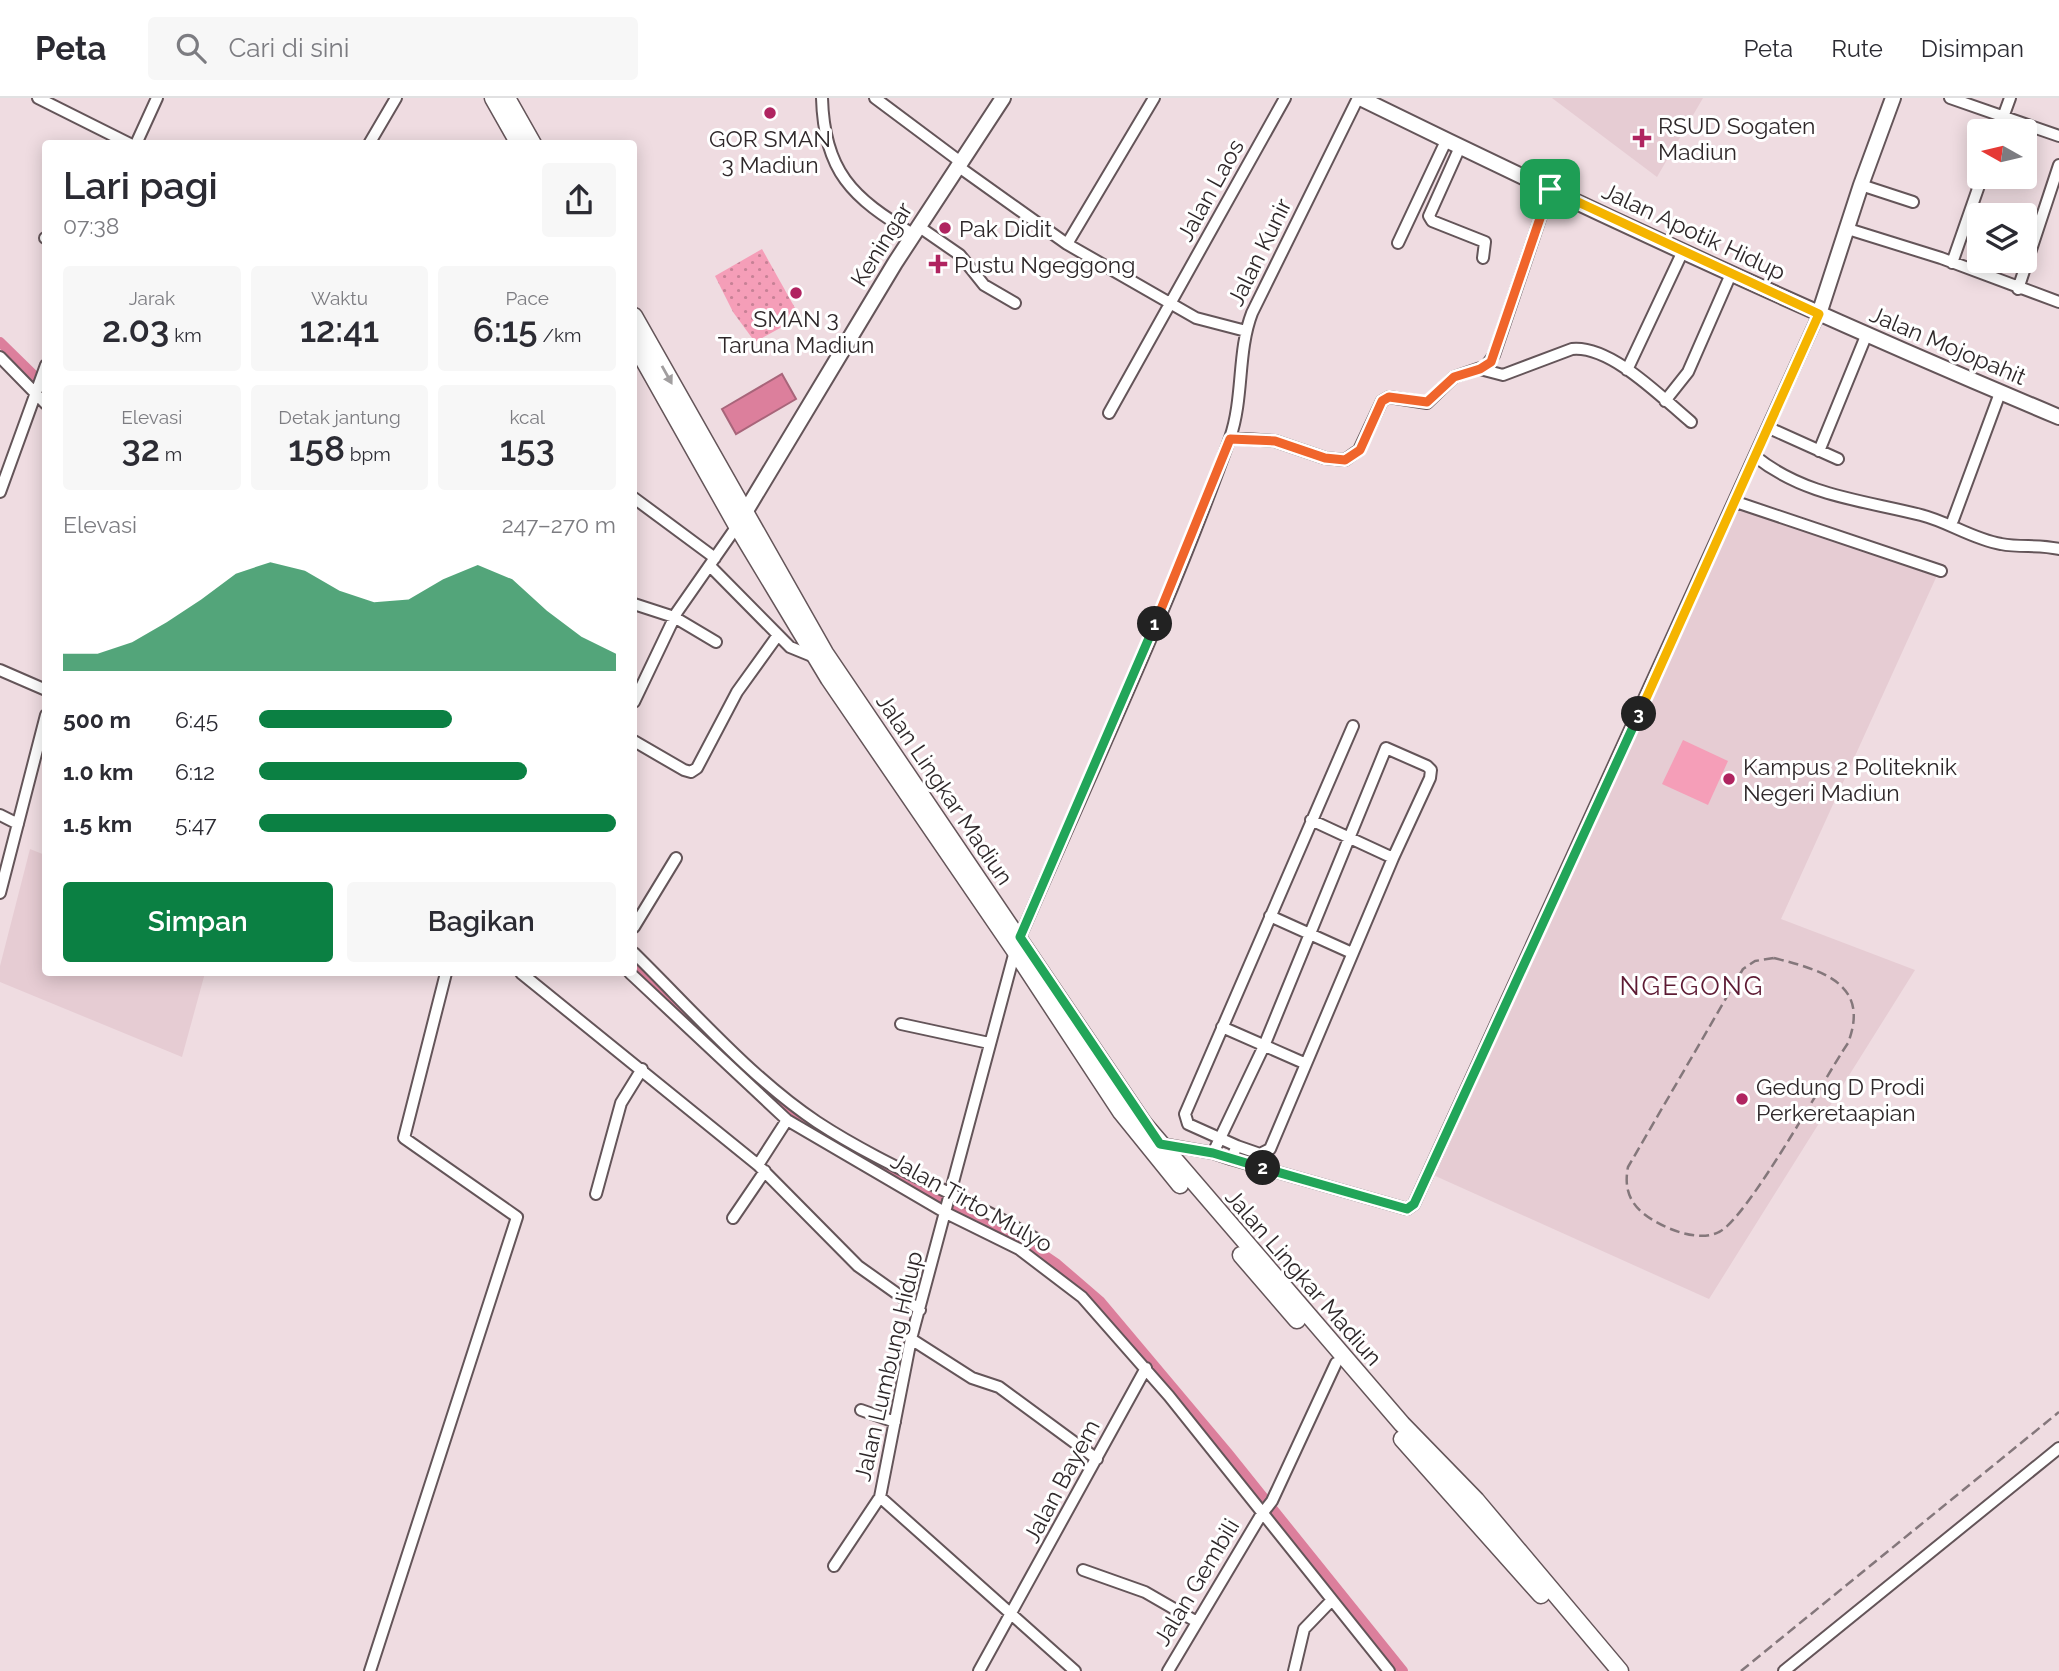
<!DOCTYPE html>
<html lang="id">
<head>
<meta charset="utf-8">
<style>
	:root { --surface:#fff; --page:#f7f7f7; --text:#2b2b33; --muted:#7c7c81; --line:#e1e1e2; --accent:#0b8043 }
	body { margin:0; font-family:Raleway,sans-serif; background:var(--page); color:var(--text); height:100vh; display:flex; flex-direction:column; font-size:26px; white-space:nowrap }
	* { box-sizing:border-box; margin:0 }
	p { font-size:23px; color:var(--muted) }
	.icon { flex:none; width:38px; height:38px; fill:none; stroke:currentColor; stroke-width:2; stroke-linecap:round; stroke-linejoin:round }
	.map { position:relative; flex:1; overflow:hidden }
	.sheet { position:absolute; left:42px; top:42px; width:595px; height:836px; display:flex; flex-direction:column; background:var(--surface); border-radius:7px; box-shadow:0 4px 18px #0003 }
	.sheet>* { flex:none }
	.needle { width:46px; rotate:278deg }
	.buttons { position:absolute; left:1967px; top:21px; display:grid; gap:14px }
	.buttons a { display:grid; place-items:center; width:70px; height:70px; border-radius:7px; background:var(--surface); box-shadow:0 4px 18px #0003; font-size:35px }
	.pin { position:absolute; display:grid; place-items:center; width:60px; height:60px; color:#fff; margin:-30px; border-radius:14px; box-shadow:0 4px 10px #0006 }
	.km { position:absolute; width:35px; height:35px; margin:-18px; border-radius:50%; background:#222; color:#fff; font-size:19px; line-height:35px; text-align:center }
	.round { display:grid; place-items:center; flex:none; width:74px; height:74px; border-radius:7px; background:var(--page) }
	.headline { display:flex; align-items:center; justify-content:space-between; height:119px; padding:0 21px }
	h1 { font-size:38px; font-weight:600; line-height:52px }
	.metrics { display:grid; grid-template-columns:repeat(3,1fr); gap:10px; height:119px; padding:7px 21px }
	.metrics div { display:grid; align-content:center; border-radius:7px; background:var(--page); text-align:center }
	.metrics b { font-size:35px; font-weight:600 }
	.metrics small { font-size:19px; font-weight:400 }
	.metrics p { font-size:19px }
	.chart { height:196px; padding:14px 21px }
	.chart p { display:flex; justify-content:space-between }
	.chart svg { width:100%; height:126px; margin-top:7px; fill:var(--accent); opacity:.7 }
	.action { display:flex; gap:14px; margin-top:auto; padding:14px 21px }
	.action a { flex:1; height:80px; border-radius:7px; background:var(--accent); color:#fff; font-size:28px; font-weight:600; line-height:80px; text-align:center }
	.action a+a { background:var(--page); color:var(--text) }
	ul { padding:0 21px; list-style:none; font-size:23px }
	li { display:grid; grid-template-columns:112px 84px 1fr; align-items:center; height:52px }
	li i { height:18px; border-radius:9px; background:var(--accent) }
	header { display:flex; align-items:center; gap:42px; box-sizing:border-box; height:98px; padding:0 35px; background:var(--surface); border-bottom:2px solid var(--line) }
	header strong { font-size:33px }
	nav { display:flex; gap:38px; margin-inline-start:auto; font-size:24px }
	.search { width:490px; height:63px; background:var(--page); display:flex; align-items:center; gap:18px; box-sizing:border-box; padding:0 24px; border-radius:7px; color:var(--muted); font-size:26px }
	.map>svg:first-child { display:block }
	.built { fill:#e6ccd3 }
	.green { fill:url(#green-dots) }
	.pitch { fill:#f59eb8 }
	.water { fill:#dc7f9c; stroke:#a8657a; stroke-width:2 }
	.lines { fill:none; stroke-linecap:round; stroke-linejoin:round }
	.canal { stroke:#dc7f9c; stroke-width:10 }
	.minor-casing { stroke:#645559; stroke-width:14 }
	.tertiary-casing { stroke:#645559; stroke-width:18 }
	.secondary-casing { stroke:#645559; stroke-width:19 }
	.minor { stroke:#fff; stroke-width:10 }
	.tertiary { stroke:#fff; stroke-width:14 }
	.secondary { stroke:#fff; stroke-width:16 }
	.rail { stroke:#84777b; stroke-width:2.5; stroke-dasharray:10 5; stroke-linecap:butt }
	.oneway { fill:#a19e9f }
	.split-1-casing { stroke:#fff; stroke-width:14 }
	.split-2-casing { stroke:#fff; stroke-width:14 }
	.split-3-casing { stroke:#fff; stroke-width:14 }
	.split-4-casing { stroke:#fff; stroke-width:14 }
	.split-1 { stroke:#f0652b; stroke-width:9 }
	.split-2 { stroke:#22a559; stroke-width:9 }
	.split-3 { stroke:#22a559; stroke-width:9 }
	.split-4 { stroke:#f5b400; stroke-width:9 }
	.poi-dot { fill:#b02460; stroke:#fff; stroke-width:2.5 }
	.labels { text-anchor:middle; dominant-baseline:central; stroke-width:6; stroke-linejoin:round; paint-order:stroke }
	.poi-label { font-size:23px; fill:#2f282a; stroke:#fff; text-anchor:start }
	.street-label { font-size:23px; fill:#2f282a; stroke:#fff }
	.quarter-label { font-size:26px; letter-spacing:2px; fill:#5d1a33; stroke:#fff }
</style>
</head>
<body>
<header>
<strong>Peta</strong>
<div class="search"><svg class="icon" aria-label="search" viewBox="0 0 24 24"><circle cx="10" cy="10" r="6"/><path d="M15 15l6 6"/></svg>Cari di sini</div>
<nav><a>Peta</a><a>Rute</a><a>Disimpan</a></nav>
</header>
<div class="map">
<svg width="2059" height="1573" viewBox="0 0 2059 1573">
	<defs>
		<pattern id="green-dots" width="8" height="8" patternUnits="userSpaceOnUse" patternTransform="scale(1.75)"><rect width="8" height="8" fill="#f59eb8"/><path d="M2 2h.1M6 6h.1" fill="none" stroke="#c78196" stroke-width="1.8" stroke-linecap="round"/></pattern>
	</defs>
	<rect width="100%" height="100%" fill="#efdce1"/>
	<path class="built" d="M1552,0H1703L1657,79Z
		M1738,409L1939,473L1781,821L1915,872L1709,1201L1431,1076Z
		M30,751L45,757L46,875H205L182,959L0,884V868Z"/>
	<path class="green" d="M762,151L800,219L755,244L733,214L715,178Z"/>
	<path class="pitch" d="M1683,642L1728,663L1708,707L1662,686Z"/>
	<path class="water" d="M782,276L796,301L736,336L722,311Z"/>
	<g class="lines">
		<path class="canal" d="M0,244L46,289
			M634,868L723,951
			M741,969L805,1024L936,1100L1010,1134L1057,1166L1100,1203L1227,1354L1403,1573"/>
		<defs>
			<path id="minor" d="M38,0L130,46
				M822,0C824,73 852,100 913,136
				M875,0L962,65
				M1950,0L2059,38
				M1998,33L2010,0
				M136,46L157,0
				M369,46L396,0
				M1460,49L1429,118L1432,123L1485,144L1483,160
				M959,69L1067,146L1196,220L1246,233
				M1861,87L1913,104
				M918,128L960,157L984,187L1015,205
				M1848,131L1941,160L2059,204
				M45,140H46
				M1398,145L1446,43
				M1067,146L1154,0
				M1952,165L1982,79
				M2018,191L2059,67
				M0,259L46,306
				M1480,271L1503,277L1572,251C1611,247 1662,300 1691,324
				M1627,272L1683,153
				M1665,303L1688,274L1731,176
				M1109,315L1285,0
				M1769,330L1838,361
				M1230,340L1275,343L1325,360L1345,362L1359,352L1382,303L1389,299L1427,305L1454,279L1486,268L1494,257L1550,91
				M1819,353L1866,238
				M1756,359C1805,398 1862,402 1921,417C1949,424 1972,441 2001,446C2021,450 2039,446 2059,451
				M0,394L46,267
				M634,400L715,460
				M1736,404L1941,473
				M1953,422L2000,295
				M710,468L790,549L817,560
				M634,506L674,519L716,544
				M0,572L46,592
				M634,604L677,514L737,428
				M634,643L684,672L691,674L697,670L737,594L778,537
				M1386,650L1427,668L1431,672L1430,680L1393,760L1270,1051L1260,1056L1237,1048L1231,1061L1213,1055L1264,948Z
				M0,717L18,726
				M1311,722L1393,760
				M0,795L46,617
				M1270,818L1352,855
				M634,829L676,760
				M1020,839C1091,674 1170,509 1230,340C1244,299 1237,254 1252,215L1358,0
				M1015,853L911,1241L880,1399L1075,1573
				M634,855C690,910 752,981 817,1024C887,1070 967,1099 1038,1142
				M521,875L758,1067L858,1168L920,1212
				M630,875L787,1022L946,1115L1019,1151L1082,1199L1169,1298L1389,1573
				M901,926L989,945
				M1222,929L1304,965
				M1162,1046L1213,1055
				M1237,1048L1188,1026L1185,1016L1353,628
				M1231,1061L1407,1111L1414,1106L1819,216
				M758,1067L787,1022
				M596,1096L621,1005L642,971
				M733,1120L765,1073
				M911,1241L972,1280L999,1289L1097,1361
				M861,1312L895,1324
				M834,1468L880,1399
				M1083,1472L1145,1494L1197,1524
				M370,1573L517,1119L404,1040L446,875
				M979,1573L1146,1270
				M1168,1573L1261,1417L1272,1403L1336,1265
				M1294,1573L1304,1531L1331,1503
				M1784,1573L2059,1350"/>
			<path id="tertiary" d="M1360,0C1590,113 1823,220 2059,319
				M1819,216L1861,87L1893,0
				M741,421L895,165L1003,0"/>
			<path id="secondary" d="M493,0L519,46
				M507,0L533,46
				M634,218L825,555L1144,1026L1402,1326L1476,1402L1620,1573
				M634,245L737,428L829,581L1015,853L1121,1014L1180,1087
				M1241,1157L1297,1222
				M1402,1341L1541,1497"/>
		</defs>
		<use href="#minor" class="minor-casing"/>
		<use href="#tertiary" class="tertiary-casing"/>
		<use href="#secondary" class="secondary-casing"/>
		<use href="#minor" class="minor"/>
		<use href="#tertiary" class="tertiary"/>
		<use href="#secondary" class="secondary"/>
		<path class="rail" d="M1774,860C1821,872 1871,885 1848,945C1825,979 1747,1121 1719,1134C1698,1145 1662,1130 1644,1116C1629,1104 1624,1089 1628,1069L1743,871L1755,863Z
			M1741,1573L2059,1314"/>
	</g>
	<defs><path id="oneway-solid" d="M-6-.8H1V-3.2L6.5 0L1 3.2V.8H-6Z" transform="scale(1.75)"/></defs>
	<use class="oneway" href="#oneway-solid" transform="translate(667 277) rotate(61)"/>
	<g class="lines">
		<defs>
			<path id="split-1" d="M1155,526L1230,341L1275,343L1325,360L1345,362L1360,352L1382,303L1389,299L1427,304L1454,279L1480,271L1491,264L1550,91"/>
			<path id="split-2" d="M1155,526L1020,839L1160,1046L1213,1055L1263,1070"/>
			<path id="split-3" d="M1263,1070L1407,1111L1414,1106L1639,616"/>
			<path id="split-4" d="M1550,91L1819,216L1639,616"/>
		</defs>
		<use href="#split-1" class="split-1-casing"/>
		<use href="#split-2" class="split-2-casing"/>
		<use href="#split-3" class="split-3-casing"/>
		<use href="#split-4" class="split-4-casing"/>
		<use href="#split-1" class="split-1"/>
		<use href="#split-2" class="split-2"/>
		<use href="#split-3" class="split-3"/>
		<use href="#split-4" class="split-4"/>
	</g>
	<g class="poi-dot">
		<circle cx="770" cy="15" r="7"/>
		<path d="M1638.5 29.5h7v7h7v7h-7v7h-7v-7h-7v-7h7z"/>
		<circle cx="945" cy="130" r="7"/>
		<path d="M934.5 155.5h7v7h7v7h-7v7h-7v-7h-7v-7h7z"/>
		<circle cx="796" cy="195" r="7"/>
		<circle cx="1729" cy="681" r="7"/>
		<circle cx="1742" cy="1001" r="7"/>
	</g>
	<g class="labels">
		<g class="poi-label">
			<text x="1658" y="27">RSUD Sogaten<tspan x="1658" dy="26">Madiun</tspan></text>
			<text x="770" y="40" text-anchor="middle">GOR SMAN<tspan x="770" dy="26">3 Madiun</tspan></text>
			<text x="959" y="130">Pak Didit</text>
			<text x="954" y="166">Pustu Ngeggong</text>
			<text x="796" y="220" text-anchor="middle">SMAN 3<tspan x="796" dy="26">Taruna Madiun</tspan></text>
			<text x="1743" y="668">Kampus 2 Politeknik<tspan x="1743" dy="26">Negeri Madiun</tspan></text>
			<text x="1756" y="988">Gedung D Prodi<tspan x="1756" dy="26">Perkeretaapian</tspan></text>
		</g>
		<g class="street-label">
			<text transform="translate(1210 92) rotate(-61)">Jalan Laos</text>
			<text transform="translate(1694 133) rotate(25)">Jalan Apotik Hidup</text>
			<text transform="translate(881 146) rotate(-58)">Keningar</text>
			<text transform="translate(1259 154) rotate(-64)">Jalan Kunir</text>
			<text transform="translate(1948 247) rotate(23)">Jalan Mojopahit</text>
			<text transform="translate(945 691) rotate(56)">Jalan Lingkar Madiun</text>
			<text transform="translate(972 1104) rotate(29)">Jalan Tirto Mulyo</text>
			<text transform="translate(1304 1179) rotate(49)">Jalan Lingkar Madiun</text>
			<text transform="translate(888 1268) rotate(-77)">Jalan Lumbung Hidup</text>
			<text transform="translate(1061 1383) rotate(-62)">Jalan Bayem</text>
			<text transform="translate(1196 1484) rotate(-59)">Jalan Gembili</text>
		</g>
		<g class="quarter-label">
			<text x="1692" y="888">NGEGONG</text>
		</g>
	</g>
</svg>
<div class="buttons">
<a><svg class="needle" viewBox="-14 -14 28 28"><path d="M0-13l5 13h-10z" fill="#e53935"/><path d="M0 13l5-13h-10z" fill="#7c7c81"/></svg></a>
<a><svg class="icon" aria-label="layers" viewBox="0 0 24 24"><path d="M12 4l9 5-9 5-9-5zM3 14l9 5 9-5"/></svg></a>
</div>
<div class="pin" style="left:1550px;top:91px;background:#1e9e55"><svg class="icon" aria-label="arrive" viewBox="0 0 24 24"><path d="M6 21V4h12l-3 4 3 4H6"/></svg></div>
<b class="km" style="left:1155px;top:526px">1</b>
<b class="km" style="left:1263px;top:1070px">2</b>
<b class="km" style="left:1639px;top:616px">3</b>
<section class="sheet">
<div class="headline"><div><h1>Lari pagi</h1><p>07:38</p></div><a class="round"><svg class="icon" aria-label="share" viewBox="0 0 24 24"><path d="M12 15V3M7 8l5-5 5 5M5 13v7h14v-7"/></svg></a></div>
<div class="metrics">
<div><p>Jarak</p><b>2.03<small> km</small></b></div>
<div><p>Waktu</p><b>12:41</b></div>
<div><p>Pace</p><b>6:15<small> /km</small></b></div>
</div>
<div class="metrics">
<div><p>Elevasi</p><b>32<small> m</small></b></div>
<div><p>Detak jantung</p><b>158<small> bpm</small></b></div>
<div><p>kcal</p><b>153</b></div>
</div>
<div class="chart"><p><span>Elevasi</span>247–270 m</p>
<svg viewBox="0 0 160 44" preserveAspectRatio="none"><path d="M0 44V38L10 38L20 34L30 27L40 19L50 10L60 6L70 9L80 16L90 20L100 19L110 12L120 7L130 12L140 23L150 32L160 38V44z"/></svg>
</div>
<ul>
<li><b>500 m</b>6:45<i style="width:54%"></i></li>
<li><b>1.0 km</b>6:12<i style="width:75%"></i></li>
<li><b>1.5 km</b>5:47<i style="width:100%"></i></li>
</ul>
<div class="action"><a>Simpan</a><a>Bagikan</a></div>
</section>
</div>
</body>
</html>
